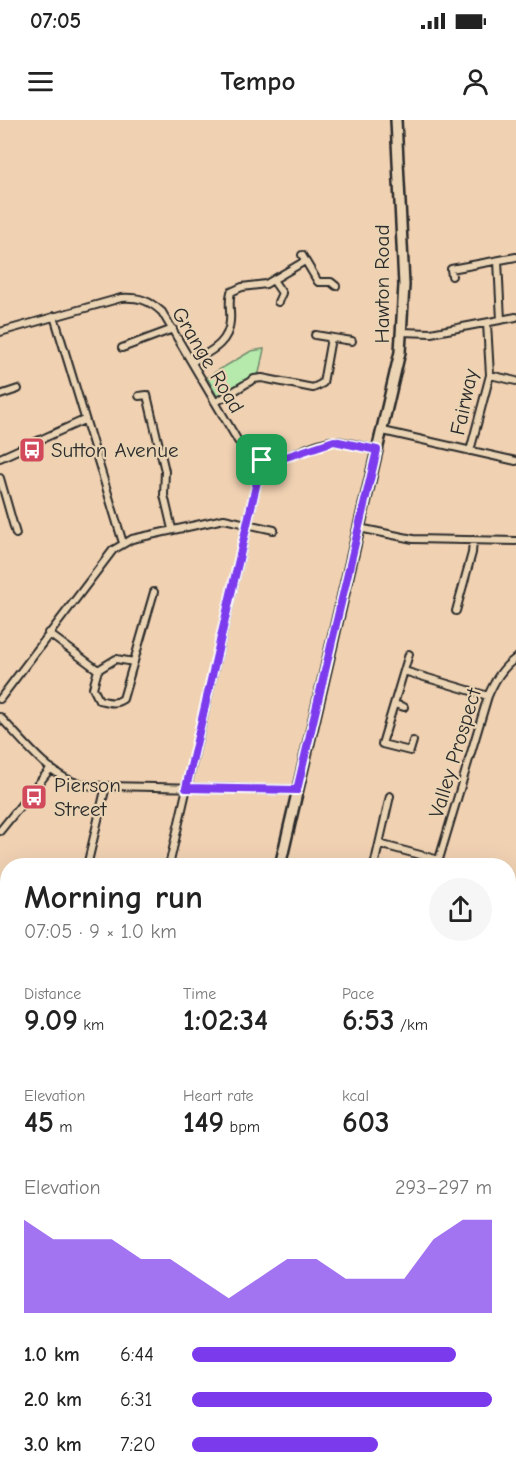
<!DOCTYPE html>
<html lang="en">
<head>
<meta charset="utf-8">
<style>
	:root { --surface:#fff; --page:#f6f6f6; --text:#222; --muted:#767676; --accent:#7c3aed }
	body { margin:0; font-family:"Comic Neue",sans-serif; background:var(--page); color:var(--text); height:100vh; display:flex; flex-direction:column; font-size:22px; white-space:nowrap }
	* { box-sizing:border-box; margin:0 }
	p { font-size:20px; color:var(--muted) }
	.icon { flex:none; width:33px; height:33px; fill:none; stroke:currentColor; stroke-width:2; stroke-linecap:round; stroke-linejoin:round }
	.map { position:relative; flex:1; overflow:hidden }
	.side { position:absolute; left:0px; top:738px; width:516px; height:621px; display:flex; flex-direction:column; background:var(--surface); border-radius:24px 24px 0 0; box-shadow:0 6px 24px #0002 }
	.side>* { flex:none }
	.pin { position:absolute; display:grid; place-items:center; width:51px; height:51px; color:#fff; margin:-26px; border-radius:12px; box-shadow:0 3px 9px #0006 }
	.round { display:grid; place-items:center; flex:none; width:63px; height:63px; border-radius:32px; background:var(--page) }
	.overview { display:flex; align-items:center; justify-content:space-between; height:102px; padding:0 24px }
	h1 { font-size:33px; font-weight:800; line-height:45px }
	.stats { display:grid; grid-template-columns:repeat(3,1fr); gap:9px; height:102px; padding:6px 24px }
	.stats div { display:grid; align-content:center }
	.stats b { font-size:30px; font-weight:800 }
	.stats small { font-size:16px; font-weight:400 }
	.stats p { font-size:16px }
	.chart { height:168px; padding:12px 24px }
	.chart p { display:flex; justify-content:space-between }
	.chart svg { width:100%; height:108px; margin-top:6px; fill:var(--accent); opacity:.7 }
	ul { padding:0 24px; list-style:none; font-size:20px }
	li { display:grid; grid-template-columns:96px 72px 1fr; align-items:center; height:45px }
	li i { height:15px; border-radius:8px; background:var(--accent) }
	.status { display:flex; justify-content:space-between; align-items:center; height:42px; padding:0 30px; background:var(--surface); direction:ltr }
	.status svg { height:16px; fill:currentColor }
	header { display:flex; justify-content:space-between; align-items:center; height:78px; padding:0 24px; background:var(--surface); font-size:27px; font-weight:800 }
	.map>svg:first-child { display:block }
	.built { fill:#e2c2a6 }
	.green { fill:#b5eaac; stroke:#708a6c; stroke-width:1.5 }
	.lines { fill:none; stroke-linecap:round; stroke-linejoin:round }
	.street-casing { stroke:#2b2b2b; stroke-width:10 }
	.secondary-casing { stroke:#2b2b2b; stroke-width:14 }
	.street { stroke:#ebd4b4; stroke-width:6 }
	.secondary { stroke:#ebd4b4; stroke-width:9 }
	.route-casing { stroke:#fff; stroke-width:12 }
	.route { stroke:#7c3aed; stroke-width:8 }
	.labels { text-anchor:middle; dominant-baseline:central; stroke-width:4.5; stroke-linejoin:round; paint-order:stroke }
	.street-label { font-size:21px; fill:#2b2b2b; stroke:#ebd4b4 }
	.poi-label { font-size:21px; fill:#2b2b2b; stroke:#ebd4b4; text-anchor:start }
</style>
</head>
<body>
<div class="status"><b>07:05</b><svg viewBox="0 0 49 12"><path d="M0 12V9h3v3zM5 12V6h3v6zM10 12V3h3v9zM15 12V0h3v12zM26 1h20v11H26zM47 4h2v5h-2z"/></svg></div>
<header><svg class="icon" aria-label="menu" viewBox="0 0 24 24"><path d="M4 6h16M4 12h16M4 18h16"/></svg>Tempo<svg class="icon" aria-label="person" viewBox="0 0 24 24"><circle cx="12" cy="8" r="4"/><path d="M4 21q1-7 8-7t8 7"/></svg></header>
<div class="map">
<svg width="516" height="1359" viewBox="0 0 516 1359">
	<rect width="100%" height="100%" fill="#f0d1b2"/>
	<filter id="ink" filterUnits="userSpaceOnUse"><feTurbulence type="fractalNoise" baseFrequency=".0167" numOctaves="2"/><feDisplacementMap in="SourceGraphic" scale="12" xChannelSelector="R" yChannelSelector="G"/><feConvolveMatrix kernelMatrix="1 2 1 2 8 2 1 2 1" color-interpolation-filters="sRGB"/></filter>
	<g filter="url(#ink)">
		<path class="built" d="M227,1352H366L364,1359H226Z"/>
		<path class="green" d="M264,229L259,253L217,276L207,257L251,231Z
			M508,865L516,867V1225L509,1259Z
			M509,1322L516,1327V1347L503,1359H365L367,1352H508Z"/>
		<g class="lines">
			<defs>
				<path id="street" d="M302,135L318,162H331L336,166
					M498,141L501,200
					M452,156L451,149L516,137
					M273,160L282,173L278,182
					M54,196L123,423
					M0,212L121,178C139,177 149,180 162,192L238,321C270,362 294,326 331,321C345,320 363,327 377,330
					M401,212L431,213L516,197
					M315,215L352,221
					M122,228L173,209
					M192,242C209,232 229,224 230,201C231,191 228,183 231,172L242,167L266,164L305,141
					M490,255L516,261
					M0,275L18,269
					M139,276L147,275L165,351L164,375L172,409
					M216,282L254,259L262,258L313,268L323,263L331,218
					M383,311L516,341
					M470,331L490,255L487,203
					M0,338L84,300
					M0,358L16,414
					M359,408L413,419L516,421
					M456,491L472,433L473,420
					M48,513L98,550L93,568L99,580C108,582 114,585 123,579L154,472
					M98,550L116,539L134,542
					M404,551L488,576
					M0,579L113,430L132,419L224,399L274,410
					M394,584L382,624L410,631L413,621
					M404,587L394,584L409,534
					M0,597C20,617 47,653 74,662C84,666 95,666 106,666L297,670
					M0,711L51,648
					M379,724L439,740
					M87,746L106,666
					M169,746L262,340
					M374,746L390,676
					M437,746L488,576C495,560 502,548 516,538
					M0,869L8,856
					M0,880L8,883
					M0,919L8,904
					M0,993L8,998
					M0,1137L8,1143
					M0,1232L8,1223
					M508,1293L516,1266
					M0,1308L8,1292
					M152,1352L161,1359
					M497,1352L499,1359"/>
				<path id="secondary" d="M280,746L400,232L404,165L396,0
					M198,1359L201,1352
					M515,1359L516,1358"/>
			</defs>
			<use href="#street" class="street-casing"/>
			<use href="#secondary" class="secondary-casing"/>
			<use href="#street" class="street"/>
			<use href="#secondary" class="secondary"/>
		</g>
	</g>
	<g class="lines" filter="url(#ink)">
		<defs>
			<path id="route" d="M334,321L377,330L297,670L186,668L262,340L280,339Z"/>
		</defs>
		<use href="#route" class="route-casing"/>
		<use href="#route" class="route"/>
	</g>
	<defs>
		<symbol id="bus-square" viewBox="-11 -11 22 22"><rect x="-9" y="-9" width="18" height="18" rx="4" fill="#d1495b" stroke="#ebd4b4"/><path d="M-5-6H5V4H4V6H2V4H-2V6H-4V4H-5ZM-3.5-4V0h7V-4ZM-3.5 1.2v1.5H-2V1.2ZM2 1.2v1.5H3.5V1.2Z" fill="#fff"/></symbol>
	</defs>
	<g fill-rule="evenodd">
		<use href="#bus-square" x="17" y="315" width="30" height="30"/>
		<use href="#bus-square" x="19" y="662" width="30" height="30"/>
	</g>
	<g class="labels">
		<g class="street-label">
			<text transform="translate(382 164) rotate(-90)">Hawton Road</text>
			<text transform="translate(208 240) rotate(59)">Grange Road</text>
			<text transform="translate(464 282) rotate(-78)">Fairway</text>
			<text transform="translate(455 633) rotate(-73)">Valley Prospect</text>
		</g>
		<g class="poi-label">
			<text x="51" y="330">Sutton Avenue</text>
			<text x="54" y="665">Pierson<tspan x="54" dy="24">Street</tspan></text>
		</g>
	</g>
</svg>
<div class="pin" style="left:262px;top:340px;background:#1e9e55"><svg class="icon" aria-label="arrive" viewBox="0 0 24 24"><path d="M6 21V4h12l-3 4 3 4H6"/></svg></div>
<section class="side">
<div class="overview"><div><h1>Morning run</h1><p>07:05 · 9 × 1.0 km</p></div><a class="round"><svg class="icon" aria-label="share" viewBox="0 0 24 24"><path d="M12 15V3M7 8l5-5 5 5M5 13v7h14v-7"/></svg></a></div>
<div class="stats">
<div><p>Distance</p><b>9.09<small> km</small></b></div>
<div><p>Time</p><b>1:02:34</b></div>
<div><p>Pace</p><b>6:53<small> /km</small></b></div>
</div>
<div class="stats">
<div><p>Elevation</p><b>45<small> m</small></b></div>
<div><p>Heart rate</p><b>149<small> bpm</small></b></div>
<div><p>kcal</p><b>603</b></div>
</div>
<div class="chart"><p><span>Elevation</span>293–297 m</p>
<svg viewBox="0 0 160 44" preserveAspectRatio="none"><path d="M0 44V6L10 14L20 14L30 14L40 22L50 22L60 30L70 38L80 30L90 22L100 22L110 30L120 30L130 30L140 14L150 6L160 6V44z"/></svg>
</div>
<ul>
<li><b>1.0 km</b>6:44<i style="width:88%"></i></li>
<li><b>2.0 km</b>6:31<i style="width:100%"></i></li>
<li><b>3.0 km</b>7:20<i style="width:62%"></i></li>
</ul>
</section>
</div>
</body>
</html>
